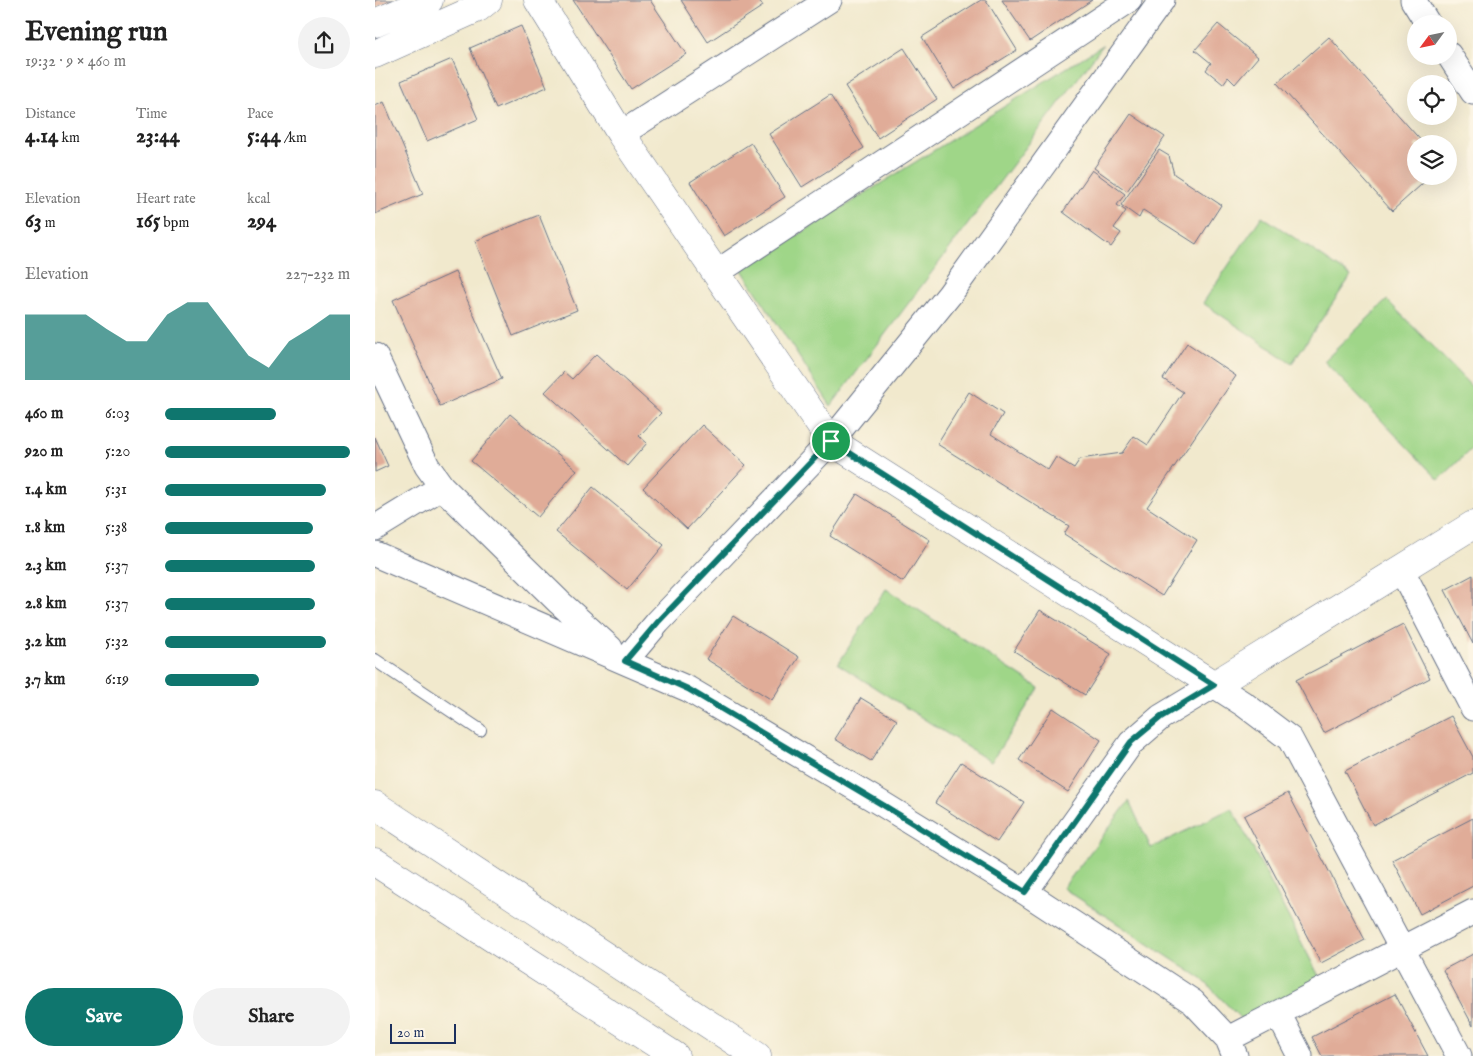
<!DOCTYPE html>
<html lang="en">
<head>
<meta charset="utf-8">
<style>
	:root { --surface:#fff; --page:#f2f2f2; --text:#222; --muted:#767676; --accent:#0f766e }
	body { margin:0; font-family:"IM FELL English",serif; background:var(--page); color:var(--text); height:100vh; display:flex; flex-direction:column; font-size:19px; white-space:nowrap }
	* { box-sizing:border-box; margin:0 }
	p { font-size:16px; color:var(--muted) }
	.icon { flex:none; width:28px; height:28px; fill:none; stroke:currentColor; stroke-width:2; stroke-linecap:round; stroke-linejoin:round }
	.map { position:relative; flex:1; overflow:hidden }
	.sheet { display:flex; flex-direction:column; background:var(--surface); width:375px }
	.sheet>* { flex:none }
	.needle { width:32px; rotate:237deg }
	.controls { position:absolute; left:1032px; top:15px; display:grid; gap:10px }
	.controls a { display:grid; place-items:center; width:50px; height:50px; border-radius:50%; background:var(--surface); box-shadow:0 5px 20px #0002; font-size:25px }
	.scale { position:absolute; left:15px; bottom:12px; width:66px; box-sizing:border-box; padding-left:5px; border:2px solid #1b2f5e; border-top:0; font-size:14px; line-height:18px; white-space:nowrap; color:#1b2f5e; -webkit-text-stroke:4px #fcf5e5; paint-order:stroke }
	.pin { position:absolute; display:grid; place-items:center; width:42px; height:42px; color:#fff; margin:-21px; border:2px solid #fff; border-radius:50%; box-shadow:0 1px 5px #0007 }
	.round { display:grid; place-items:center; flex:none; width:52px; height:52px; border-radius:26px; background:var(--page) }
	.overview { display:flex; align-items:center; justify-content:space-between; height:85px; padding:0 25px }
	h1 { font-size:28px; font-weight:700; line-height:38px }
	.figures { display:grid; grid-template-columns:repeat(3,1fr); gap:8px; height:85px; padding:5px 25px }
	.figures div { display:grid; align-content:center }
	.figures b { font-size:21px; font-weight:700 }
	.figures small { font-size:14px; font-weight:400 }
	.figures p { font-size:14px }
	.chart { height:140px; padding:10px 25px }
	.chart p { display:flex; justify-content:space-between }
	.chart svg { width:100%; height:90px; margin-top:5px; fill:var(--accent); opacity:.7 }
	.cta { display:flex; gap:10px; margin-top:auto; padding:10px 25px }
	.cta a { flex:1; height:58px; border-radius:30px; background:var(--accent); color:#fff; font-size:20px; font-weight:700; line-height:58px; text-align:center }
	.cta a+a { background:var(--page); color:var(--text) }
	ul { padding:0 25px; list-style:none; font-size:16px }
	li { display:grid; grid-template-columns:80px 60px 1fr; align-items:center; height:38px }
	li i { height:12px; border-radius:6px; background:var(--accent) }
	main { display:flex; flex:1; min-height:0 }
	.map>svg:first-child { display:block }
	.green { fill:#9fd688; stroke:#5d8273 }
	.building { fill:#e0ac98 }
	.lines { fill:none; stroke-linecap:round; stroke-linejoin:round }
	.service-casing { stroke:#667085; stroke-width:14 }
	.minor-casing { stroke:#667085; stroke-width:27 }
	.tertiary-casing { stroke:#667085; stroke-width:29 }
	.motorway-casing { stroke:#667085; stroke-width:29 }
	.service { stroke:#fff; stroke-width:12 }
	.minor { stroke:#fff; stroke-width:25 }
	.tertiary { stroke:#fff; stroke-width:28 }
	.motorway { stroke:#fff; stroke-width:28 }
	.route-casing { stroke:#fff; stroke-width:10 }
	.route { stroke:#0f766e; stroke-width:6 }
</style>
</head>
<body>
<main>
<section class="sheet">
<div class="overview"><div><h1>Evening run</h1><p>19:32 · 9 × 460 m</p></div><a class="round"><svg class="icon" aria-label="share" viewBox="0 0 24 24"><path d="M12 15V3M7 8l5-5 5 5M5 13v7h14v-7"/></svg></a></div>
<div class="figures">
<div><p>Distance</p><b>4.14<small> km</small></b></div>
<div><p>Time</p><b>23:44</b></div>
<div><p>Pace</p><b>5:44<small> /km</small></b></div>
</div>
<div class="figures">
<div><p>Elevation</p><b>63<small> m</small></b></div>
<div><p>Heart rate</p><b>165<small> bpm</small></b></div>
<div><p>kcal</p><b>294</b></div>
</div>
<div class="chart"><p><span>Elevation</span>227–232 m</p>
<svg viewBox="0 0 160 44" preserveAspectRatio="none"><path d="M0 44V12L10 12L20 12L30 12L40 19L50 25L60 25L70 12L80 6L90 6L100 19L110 32L120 38L130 25L140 19L150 12L160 12V44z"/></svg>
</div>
<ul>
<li><b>460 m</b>6:03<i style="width:60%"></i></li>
<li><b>920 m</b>5:20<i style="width:100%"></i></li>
<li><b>1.4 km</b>5:31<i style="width:87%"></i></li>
<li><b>1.8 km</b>5:38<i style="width:80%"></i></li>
<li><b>2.3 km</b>5:37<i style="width:81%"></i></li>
<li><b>2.8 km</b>5:37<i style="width:81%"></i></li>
<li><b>3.2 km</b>5:32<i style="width:87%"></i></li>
<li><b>3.7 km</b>6:19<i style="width:51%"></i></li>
</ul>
<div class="cta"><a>Save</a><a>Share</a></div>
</section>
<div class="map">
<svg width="1098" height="1056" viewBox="0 0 1098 1056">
	<rect width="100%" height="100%" fill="#fcf5e5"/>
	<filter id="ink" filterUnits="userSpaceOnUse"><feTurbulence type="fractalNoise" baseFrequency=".02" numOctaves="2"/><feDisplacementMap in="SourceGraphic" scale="10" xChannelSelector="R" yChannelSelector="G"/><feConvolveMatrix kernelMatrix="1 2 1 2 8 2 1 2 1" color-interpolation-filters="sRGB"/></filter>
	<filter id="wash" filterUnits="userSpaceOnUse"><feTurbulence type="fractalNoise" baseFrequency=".0096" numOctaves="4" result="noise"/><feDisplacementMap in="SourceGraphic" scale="20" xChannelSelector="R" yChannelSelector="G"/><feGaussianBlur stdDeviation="1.12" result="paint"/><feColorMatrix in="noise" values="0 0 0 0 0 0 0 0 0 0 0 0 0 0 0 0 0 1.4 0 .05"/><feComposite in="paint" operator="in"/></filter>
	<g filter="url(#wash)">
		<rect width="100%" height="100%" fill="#f1e9cd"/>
		<path class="green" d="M728,45L456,406L367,270Z
			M887,216L976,276L917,363L828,303Z
			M1012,300L1098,388V447L1064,480L949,361Z
			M511,589L664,688L616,762L463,664Z
			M754,801L776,848L857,808L946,980L866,1019L827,979L688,888Z"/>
		<g id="blocks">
			<path class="building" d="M0,0H18L0,8Z
				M198,0H275L311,54L256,89Z
				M306,0H384L388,6L333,42Z
				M606,0H611L642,50L579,89L547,37Z
				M627,0H717L655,41Z
				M843,24L883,57L860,84L853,77L848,84L831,70L836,63L820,50Z
				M146,26L172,87L121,109L95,48Z
				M954,37L1049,144H1041V176H1056L1017,211L902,83Z
				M529,48L562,99L503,138L470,86Z
				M77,59L103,119L52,141L26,81Z
				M455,95L489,148L427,187L394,134Z
				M9,102L48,194L0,214V106Z
				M756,114L790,137L752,191L719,168Z
				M376,143L410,197L349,236L315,182Z
				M784,150L794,156L799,174L846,205L821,244L768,210L764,218L746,205Z
				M717,170L750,194L742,205L751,211L739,228L746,233L736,247L688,212Z
				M164,215L202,310L138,336L100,241Z
				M80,272L127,379L65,406L18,300Z
				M812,343L861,376L772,507L822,540L787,596L689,534L694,526L562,444L594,392L628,414L616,434L673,470L681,457L699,468L705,459L747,453L759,436L773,445L808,392L788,379Z
				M221,354L286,413L264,436L272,443L252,466L170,392L189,372L197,379Z
				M135,414L202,470L163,517L96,461Z
				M327,425L371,465L312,529L268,488Z
				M0,437L13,466L0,472Z
				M218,487L289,545L252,590L181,532Z
				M482,494L555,540L528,582L455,536Z
				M1098,575V644L1070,590Z
				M665,610L736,654L710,695L639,651Z
				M358,616L424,657L397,700L331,659Z
				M1028,624L1055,678L949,733L921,680Z
				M486,698L522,720L496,761L460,739Z
				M678,708L726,740L693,792L644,760Z
				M1076,716L1098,757V773L998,825L970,771Z
				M586,762L649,802L622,842L560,803Z
				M913,793L990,940L946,963L869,816Z
				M1098,818V886L1045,914L1017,860Z
				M1098,954V1026L1068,970Z
				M1020,994L1053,1056H947L937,1037Z"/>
		</g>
	</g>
	<g filter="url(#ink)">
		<use href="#blocks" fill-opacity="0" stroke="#667085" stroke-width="1"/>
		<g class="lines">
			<defs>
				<path id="service" d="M0,660L105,730"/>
				<path id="minor" d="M1038,0L1053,24
					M1074,55L1098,92
					M246,134L454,0
					M341,273L754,0
					M0,356L52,466L67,487L184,602L235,648
					M0,528L67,487
					M0,554L313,689L509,805L650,892L818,1002L853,1039L860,1056
					M1026,569L1098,708
					M250,661L283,622L456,441L575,294L787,0
					M650,892L756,743L786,717L839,685L870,705L915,739L1084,1056
					M903,1013L925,1056
					M853,1039L1098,912"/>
				<path id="tertiary" d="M163,0L246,134L456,441L839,685L1098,525
					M0,23L54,0
					M0,54L103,8L113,0"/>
				<path id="motorway" d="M0,805L382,1056
					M0,862L300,1056"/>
			</defs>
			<use href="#service" class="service-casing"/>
			<use href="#minor" class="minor-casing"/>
			<use href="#tertiary" class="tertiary-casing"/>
			<use href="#motorway" class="motorway-casing"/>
			<use href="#service" class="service"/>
			<use href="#minor" class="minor"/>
			<use href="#tertiary" class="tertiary"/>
			<use href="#motorway" class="motorway"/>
		</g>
	</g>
	<g class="lines" filter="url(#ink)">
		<defs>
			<path id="route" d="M456,441L839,685L786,717L756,742L650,892L508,805L313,689L250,661L283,622Z"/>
		</defs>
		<use href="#route" class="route-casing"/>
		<use href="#route" class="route"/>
	</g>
</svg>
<div class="controls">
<a><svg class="needle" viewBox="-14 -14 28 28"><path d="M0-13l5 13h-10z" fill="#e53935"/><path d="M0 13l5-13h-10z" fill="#767676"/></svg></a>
<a><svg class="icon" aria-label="locate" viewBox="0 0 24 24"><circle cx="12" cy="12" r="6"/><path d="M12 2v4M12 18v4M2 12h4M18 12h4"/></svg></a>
<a><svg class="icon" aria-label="layers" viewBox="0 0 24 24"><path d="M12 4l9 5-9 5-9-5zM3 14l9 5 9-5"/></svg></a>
</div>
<div class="scale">20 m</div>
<div class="pin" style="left:456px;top:441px;background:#1e9e55"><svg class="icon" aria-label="arrive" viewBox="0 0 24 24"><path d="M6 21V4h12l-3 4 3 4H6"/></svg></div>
</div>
</main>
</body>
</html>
